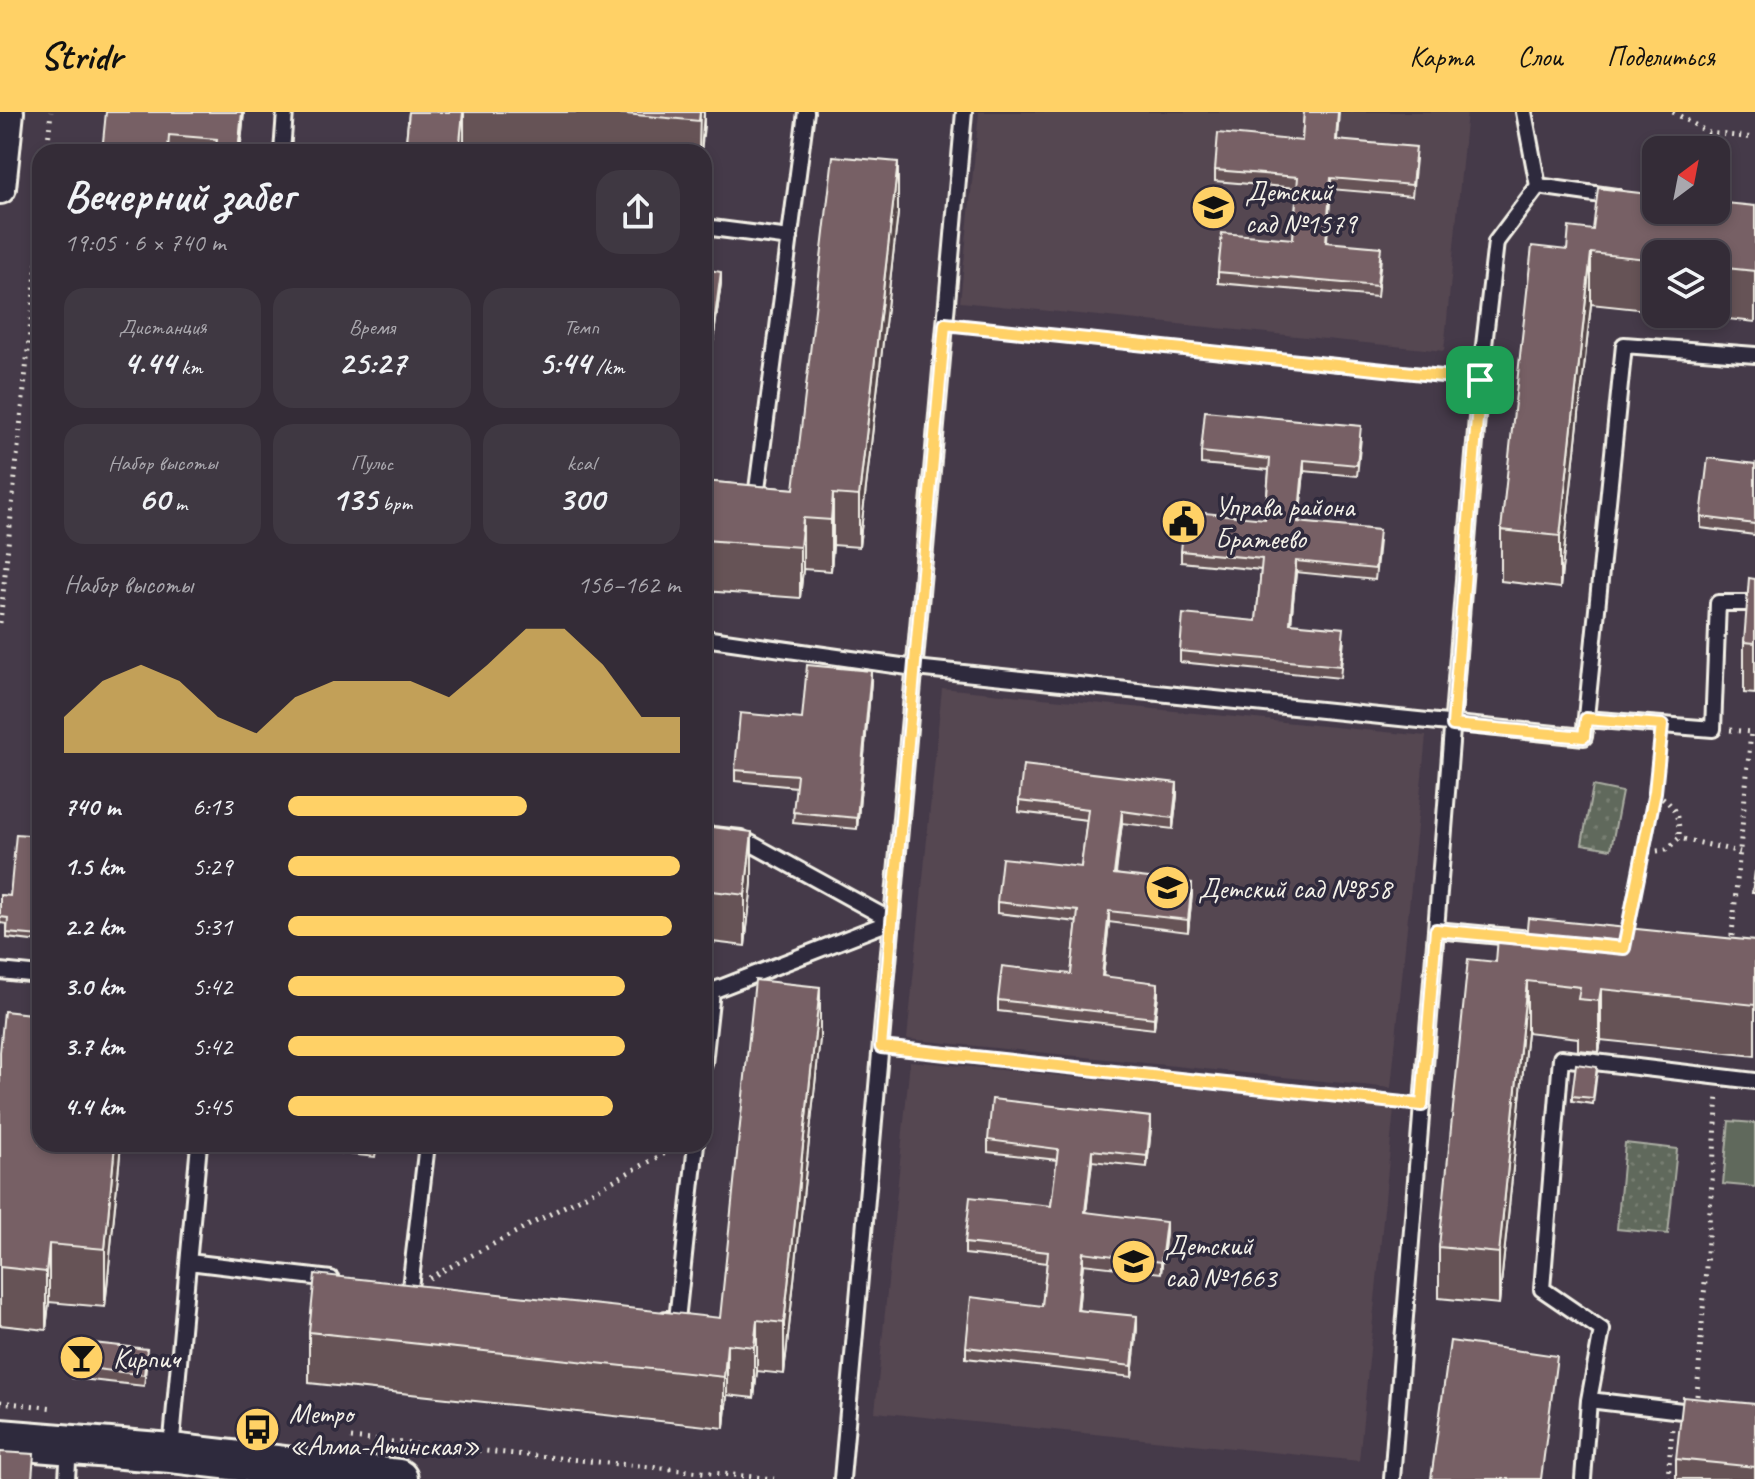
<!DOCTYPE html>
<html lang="ru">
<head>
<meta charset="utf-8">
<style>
	:root { --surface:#342c37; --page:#3f3842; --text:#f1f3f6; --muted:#a9a7ad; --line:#4e4852; --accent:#ffd166 }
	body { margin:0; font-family:Caveat,sans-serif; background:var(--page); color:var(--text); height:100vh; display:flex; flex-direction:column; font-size:30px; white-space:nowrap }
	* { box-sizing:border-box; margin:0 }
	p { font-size:26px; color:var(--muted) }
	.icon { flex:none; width:44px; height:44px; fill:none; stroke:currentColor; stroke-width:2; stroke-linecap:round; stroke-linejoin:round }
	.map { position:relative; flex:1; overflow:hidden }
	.sheet { position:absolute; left:32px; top:32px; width:680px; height:1008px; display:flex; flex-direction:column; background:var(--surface); border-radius:24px; box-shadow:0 4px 12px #0003,0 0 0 2px var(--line) }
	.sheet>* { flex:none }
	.needle { width:52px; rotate:32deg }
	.tools { position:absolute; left:1642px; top:24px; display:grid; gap:16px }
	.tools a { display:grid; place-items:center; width:88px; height:88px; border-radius:16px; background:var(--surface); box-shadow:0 4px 12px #0003,0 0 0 2px var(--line); font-size:40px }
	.pin { position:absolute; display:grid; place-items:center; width:68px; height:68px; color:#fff; margin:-34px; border-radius:16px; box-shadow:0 4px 12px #0006 }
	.round { display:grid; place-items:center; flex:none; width:84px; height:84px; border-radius:24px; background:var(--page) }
	.head { display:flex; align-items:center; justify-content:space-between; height:136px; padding:0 32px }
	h1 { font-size:44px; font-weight:700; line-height:60px }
	.figures { display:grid; grid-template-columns:repeat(3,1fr); gap:12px; height:136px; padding:8px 32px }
	.figures div { display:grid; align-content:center; border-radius:20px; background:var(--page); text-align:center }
	.figures b { font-size:34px; font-weight:700 }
	.figures small { font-size:22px; font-weight:400 }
	.figures p { font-size:22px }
	.chart { height:224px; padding:16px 32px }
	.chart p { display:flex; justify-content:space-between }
	.chart svg { width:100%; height:144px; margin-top:8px; fill:var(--accent); opacity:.7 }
	ul { padding:0 32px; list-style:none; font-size:26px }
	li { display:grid; grid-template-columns:128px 96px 1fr; align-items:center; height:60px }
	li i { height:20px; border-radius:10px; background:var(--accent) }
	header { display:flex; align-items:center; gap:48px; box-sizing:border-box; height:112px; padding:0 40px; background:var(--accent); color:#111 }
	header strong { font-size:38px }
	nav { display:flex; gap:44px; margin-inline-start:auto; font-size:28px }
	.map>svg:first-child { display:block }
	.built { fill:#544651 }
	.grass { fill:#61695c; stroke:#aaada2; stroke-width:2 }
	.park { fill:url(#park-dots); stroke:#aaada2; stroke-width:2 }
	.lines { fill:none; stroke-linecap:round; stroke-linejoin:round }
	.service-casing { stroke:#f4f1e8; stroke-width:20 }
	.minor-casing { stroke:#f4f1e8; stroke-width:36 }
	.tertiary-casing { stroke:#f4f1e8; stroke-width:44 }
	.path { stroke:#f4f1e8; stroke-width:5; stroke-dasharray:2 6; stroke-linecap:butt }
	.service { stroke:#2f2a3d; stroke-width:14 }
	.minor { stroke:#2f2a3d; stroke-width:30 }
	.tertiary { stroke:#2f2a3d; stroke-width:38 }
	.wall { fill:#665357; stroke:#f4f1e8; stroke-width:2 }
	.shaded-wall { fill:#534447; stroke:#f4f1e8; stroke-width:2 }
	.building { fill:#776165; stroke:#f4f1e8; stroke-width:2 }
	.route-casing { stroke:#fff; stroke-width:16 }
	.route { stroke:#ffd166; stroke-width:10 }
	.labels { text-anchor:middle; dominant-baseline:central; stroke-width:7; stroke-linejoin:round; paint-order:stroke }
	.poi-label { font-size:28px; fill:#f4f1e8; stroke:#2f2a3d; text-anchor:start }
</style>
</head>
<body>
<header>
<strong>Stridr</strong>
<nav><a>Карта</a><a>Слои</a><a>Поделиться</a></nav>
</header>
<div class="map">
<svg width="1755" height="1367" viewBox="0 0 1755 1367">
	<defs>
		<pattern id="park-dots" width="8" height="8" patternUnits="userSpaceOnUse" patternTransform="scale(2)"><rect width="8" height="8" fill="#61695c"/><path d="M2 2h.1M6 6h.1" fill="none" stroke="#787f73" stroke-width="1.8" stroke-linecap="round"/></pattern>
	</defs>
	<rect width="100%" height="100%" fill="#453a49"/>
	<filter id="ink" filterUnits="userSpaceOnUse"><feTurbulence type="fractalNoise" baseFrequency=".0125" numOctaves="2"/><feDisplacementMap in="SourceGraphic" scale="16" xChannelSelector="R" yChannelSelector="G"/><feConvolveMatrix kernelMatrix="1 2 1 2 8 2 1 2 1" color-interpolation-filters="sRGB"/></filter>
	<g filter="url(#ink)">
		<path class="built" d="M979,0H1467L1444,239L960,190Z
			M942,576L1426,624L1391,976L907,927Z
			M910,949L1394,997L1359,1349L875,1300Z"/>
		<path class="grass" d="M1729,1009L1755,1011V1075L1723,1072Z"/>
		<path class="park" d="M1593,674L1622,680L1611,737L1582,732Z
			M1625,1031L1677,1037L1668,1122L1617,1117Z"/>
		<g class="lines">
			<defs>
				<path id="service" d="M1524,0L1538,74
					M282,40L285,0
					M704,115L790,126
					M748,384L756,385L806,0
					M704,526L915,556L1584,625L1624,233L1755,243
					M1586,607L1713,617L1718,491H1755
					M704,722L741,726L892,809L712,879
					M1436,818L1543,828
					M0,859L40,863
					M704,952L712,879H706
					M189,1150L331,1167
					M410,1176L427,1032
					M666,1207L677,1208L696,1032
					M1589,1288L1602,1218L1542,1177L1561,946L1755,969
					M171,1338L199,1032
					M67,1367L69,1335
					M842,1367L964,0
					M1392,1367L1480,268L1496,130L1538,74L1616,85
					M1583,1367L1589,1288L1699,1301"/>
				<path id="minor" d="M0,76L8,0"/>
				<path id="tertiary" d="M0,1327L171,1341L398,1367"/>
			</defs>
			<use href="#service" class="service-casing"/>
			<use href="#minor" class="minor-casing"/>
			<use href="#tertiary" class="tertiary-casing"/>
			<path class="path" d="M1673,0L1709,21L1755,26
				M47,40L51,0
				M962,213L1462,266
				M0,511L40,121
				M1730,618L1751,620L1731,833
				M1655,680L1660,633
				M1641,741L1666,738L1679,726L1740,740
				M1627,820L1655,680C1674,693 1680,703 1679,726
				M898,937L1405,992
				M429,1166L675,1036
				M1697,1284L1718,983
				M0,1290L55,1296
				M351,1326L774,1367
				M1668,1367L1672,1316"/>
			<use href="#service" class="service"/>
			<use href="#minor" class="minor"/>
			<use href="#tertiary" class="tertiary"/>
		</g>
		<path class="wall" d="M244,0L240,40H102Z
			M409,0H704V14L701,40H493L464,37V40H405Z
			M1304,0H1339L1337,28L1416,47L1412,84L1331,77L1326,130L1381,146L1377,185L1218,171V160L1293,127L1297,76L1215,69V58L1302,29Z
			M1755,94V210L1682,202H1716V142H1656V199L1591,192L1560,476L1501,469V418L1567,138L1593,118Z
			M898,101L859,435L833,433L831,459L803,457L800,486L704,479V369L794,377Z
			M704,157L721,171L709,260L704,259Z
			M1361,326L1357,364L1304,359L1299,410L1379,429L1375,468L1296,460L1291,511L1344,527L1340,566L1180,550V539L1256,509L1261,458L1181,450V439L1265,407L1269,358L1201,352V340Z
			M1755,352V423L1701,416V405Z
			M1755,467V582L1744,581V530Z
			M871,570L857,717L793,711L796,675L735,669V658L802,607Z
			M1177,683L1173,717L1122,711L1116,762L1192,782L1188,820L1109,810L1103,864L1158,882L1154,917L998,899V888L1071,862L1077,810L997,801V790L1081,755L1087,708L1019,700V689Z
			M704,714L752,771L745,834L704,829Z
			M40,724V830L7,826V812L0,811V783L10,784Z
			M1526,828L1755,829V944L1601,928L1599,940L1578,938V926L1527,920L1499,1192L1439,1186V1135L1496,850Z
			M820,926L784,1262L757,1259L754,1286L727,1283L724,1316L309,1271V1220L720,1206Z
			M0,940L40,1032H121L105,1195L49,1190L46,1218L0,1213Z
			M1597,960L1593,992L1572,989V984Z
			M1151,1016L1147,1055L1092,1049L1086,1100L1166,1121L1161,1161L1083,1152L1078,1198L1137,1216L1132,1265L966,1246V1235L1042,1194L1047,1151L965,1142V1131L1051,1094L1057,1048L988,1040V1028Z
			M304,1032H377L375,1045L304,1037Z
			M147,1248L144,1274L72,1266V1254Z
			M1755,1292V1367H1676V1347Z"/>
		<path class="shaded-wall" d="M242,0H244L240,40H238Z
			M463,0H464V40H459Z
			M700,0H704L701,40H699Z
			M898,50V101L859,435V384Z
			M1331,66V77L1326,141V130Z
			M1591,141V192L1560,476V424Z
			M721,160V171L709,260V249Z
			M1304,348V359L1298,421V410Z
			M833,382V433L831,459V408Z
			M803,406V457L800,486V435Z
			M1296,449V460L1290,522V511Z
			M871,559V570L857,717V706Z
			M1177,671V683L1173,717V706Z
			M1122,699V711L1114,773V762Z
			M752,720V771L745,834V783Z
			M1192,771V782L1188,820V808Z
			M1109,799V810L1102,875V864Z
			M1527,869V920L1499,1192V1141Z
			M1158,871V882L1154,917V906Z
			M820,875V926L784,1262V1211Z
			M1601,877V928L1599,940V889Z
			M1151,1005V1016L1147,1055V1044Z
			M115,1032H121L105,1195V1137Z
			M1092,1038V1049L1085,1111V1100Z
			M1166,1110V1121L1161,1161V1150Z
			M49,1132V1190L46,1218V1160Z
			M1083,1140V1152L1077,1209V1198Z
			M1137,1204V1216L1132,1265V1254Z
			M757,1208V1259L754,1286V1235Z
			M727,1232V1283L724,1316V1265Z"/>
		<path class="building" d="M106,0H242L238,40H215L217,27L169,23L168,40H102Z
			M409,0H463L459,40H405Z
			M604,0H700L699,9Z
			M1304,0H1338L1336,28L1416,35L1412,73L1331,66L1326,130L1381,135L1377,174L1218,160L1222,121L1293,127L1298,65L1215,58L1218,21L1302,29Z
			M833,44L898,50L859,384L833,382L831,408L803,406L800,435L704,428V369L794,377Z
			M1598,76L1656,83V98H1716V90L1755,94V159L1716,155V142H1656V148L1591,141L1560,424L1501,418L1532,134L1567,138L1569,115L1593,118Z
			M704,157L721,160L709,249L704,248Z
			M1205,299L1361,314L1357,353L1304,348L1298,410L1379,418L1375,457L1296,449L1290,511L1344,516L1340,554L1180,539L1183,502L1256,509L1262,447L1181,439L1185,399L1265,407L1270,347L1201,340Z
			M1708,346L1755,352V412L1701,405Z
			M1749,466L1755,467V531L1744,530Z
			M807,553L871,559L857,706L793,700L797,663L735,658L740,601L802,607Z
			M1023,653L1177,671L1173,706L1122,699L1114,762L1192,771L1188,808L1109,799L1102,864L1158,871L1154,906L998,888L1002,854L1071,862L1078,799L997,790L1002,746L1081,755L1088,697L1019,689Z
			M704,714L752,720L745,783L704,778Z
			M16,722L40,724V824L7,821L8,806L0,805V783L10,784Z
			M1755,759V781H1752Z
			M1528,806L1755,829V893L1601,877L1599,889L1578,887L1580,875L1527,869L1499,1141L1439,1135L1468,847L1496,850L1498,825L1526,828Z
			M755,868L820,875L784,1211L757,1208L754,1235L727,1232L724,1265L309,1220L315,1162L720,1206Z
			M4,899L40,903V1032H115L105,1137L49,1132L46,1160L0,1155V940Z
			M1576,952L1597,955L1593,986L1572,984Z
			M992,987L1151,1005L1147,1044L1092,1038L1085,1100L1166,1110L1161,1150L1083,1140L1077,1198L1137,1204L1132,1254L966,1235L971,1185L1042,1194L1048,1140L965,1131L970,1085L1051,1094L1058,1037L988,1028Z
			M75,1229L147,1237L144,1263L72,1254Z
			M1450,1229L1557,1244L1541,1367H1431Z
			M1683,1285L1755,1292V1355L1676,1347Z
			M0,1340L34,1342L32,1367H0Z"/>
	</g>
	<g class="lines" filter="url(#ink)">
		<defs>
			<path id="route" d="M945,212L1480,268L1453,613L1584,625L1586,607L1662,613L1655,680L1624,836L1436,818L1422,993L881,935Z"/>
		</defs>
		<use href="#route" class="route-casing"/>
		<use href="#route" class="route"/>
	</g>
	<defs>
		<symbol id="school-disc" viewBox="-11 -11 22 22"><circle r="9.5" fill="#ffd166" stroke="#2f2a3d"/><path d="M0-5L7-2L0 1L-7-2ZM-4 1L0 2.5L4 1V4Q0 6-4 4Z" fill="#111"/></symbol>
		<symbol id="civic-disc" viewBox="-11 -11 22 22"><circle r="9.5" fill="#ffd166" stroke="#2f2a3d"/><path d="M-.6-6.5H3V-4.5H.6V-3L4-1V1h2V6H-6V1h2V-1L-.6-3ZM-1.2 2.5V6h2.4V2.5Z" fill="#111"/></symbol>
		<symbol id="bar-disc" viewBox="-11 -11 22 22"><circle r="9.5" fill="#ffd166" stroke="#2f2a3d"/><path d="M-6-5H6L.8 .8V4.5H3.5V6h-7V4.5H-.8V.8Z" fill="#111"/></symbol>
		<symbol id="bus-disc" viewBox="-11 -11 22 22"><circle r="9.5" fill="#ffd166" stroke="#2f2a3d"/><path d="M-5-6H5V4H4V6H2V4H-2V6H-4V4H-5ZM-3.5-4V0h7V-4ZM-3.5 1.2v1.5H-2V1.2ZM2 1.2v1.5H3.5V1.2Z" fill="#111"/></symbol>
	</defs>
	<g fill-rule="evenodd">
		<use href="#school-disc" x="1188" y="70" width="51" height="51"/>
		<use href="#civic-disc" x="1158" y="384" width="51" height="51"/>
		<use href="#school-disc" x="1142" y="750" width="51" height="51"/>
		<use href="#school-disc" x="1108" y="1124" width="51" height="51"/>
		<use href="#bar-disc" x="56" y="1220" width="51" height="51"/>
		<use href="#bus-disc" x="232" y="1292" width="51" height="51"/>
	</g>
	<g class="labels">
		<g class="poi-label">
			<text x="1245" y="79">Детский<tspan x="1245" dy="32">сад №1579</tspan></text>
			<text x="1215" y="394">Управа района<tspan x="1215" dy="32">Братеево</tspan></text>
			<text x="1198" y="776">Детский сад №858</text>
			<text x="1165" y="1133">Детский<tspan x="1165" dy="32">сад №1663</tspan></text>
			<text x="113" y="1246">Кирпич</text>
			<text x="289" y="1301">Метро<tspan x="289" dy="32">«Алма-Атинская»</tspan></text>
		</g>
	</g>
</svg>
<div class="tools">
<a><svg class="needle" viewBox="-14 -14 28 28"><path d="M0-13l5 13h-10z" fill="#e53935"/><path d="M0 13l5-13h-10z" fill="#a9a7ad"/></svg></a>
<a><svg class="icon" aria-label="layers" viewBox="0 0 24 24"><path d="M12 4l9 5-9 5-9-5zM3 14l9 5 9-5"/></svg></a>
</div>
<div class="pin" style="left:1480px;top:268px;background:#1e9e55"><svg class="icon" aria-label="arrive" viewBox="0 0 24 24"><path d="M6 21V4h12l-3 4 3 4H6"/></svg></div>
<section class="sheet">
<div class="head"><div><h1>Вечерний забег</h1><p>19:05 · 6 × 740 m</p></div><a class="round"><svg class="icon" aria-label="share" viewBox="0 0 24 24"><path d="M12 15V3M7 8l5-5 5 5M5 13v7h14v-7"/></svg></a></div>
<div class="figures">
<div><p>Дистанция</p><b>4.44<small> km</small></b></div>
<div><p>Время</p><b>25:27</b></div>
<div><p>Темп</p><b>5:44<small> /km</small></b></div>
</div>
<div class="figures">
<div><p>Набор высоты</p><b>60<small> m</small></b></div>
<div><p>Пульс</p><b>135<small> bpm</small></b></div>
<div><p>kcal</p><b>300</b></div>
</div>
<div class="chart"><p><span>Набор высоты</span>156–162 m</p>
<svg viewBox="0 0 160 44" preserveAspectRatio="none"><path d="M0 44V33L10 22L20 17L30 22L40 33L50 38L60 27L70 22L80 22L90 22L100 27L110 17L120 6L130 6L140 17L150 33L160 33V44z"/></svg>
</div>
<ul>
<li><b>740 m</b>6:13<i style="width:61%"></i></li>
<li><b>1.5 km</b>5:29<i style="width:100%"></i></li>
<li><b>2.2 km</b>5:31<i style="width:98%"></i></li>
<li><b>3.0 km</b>5:42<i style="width:86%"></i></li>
<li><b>3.7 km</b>5:42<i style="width:86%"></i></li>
<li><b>4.4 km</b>5:45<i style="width:83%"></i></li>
</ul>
</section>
</div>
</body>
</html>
